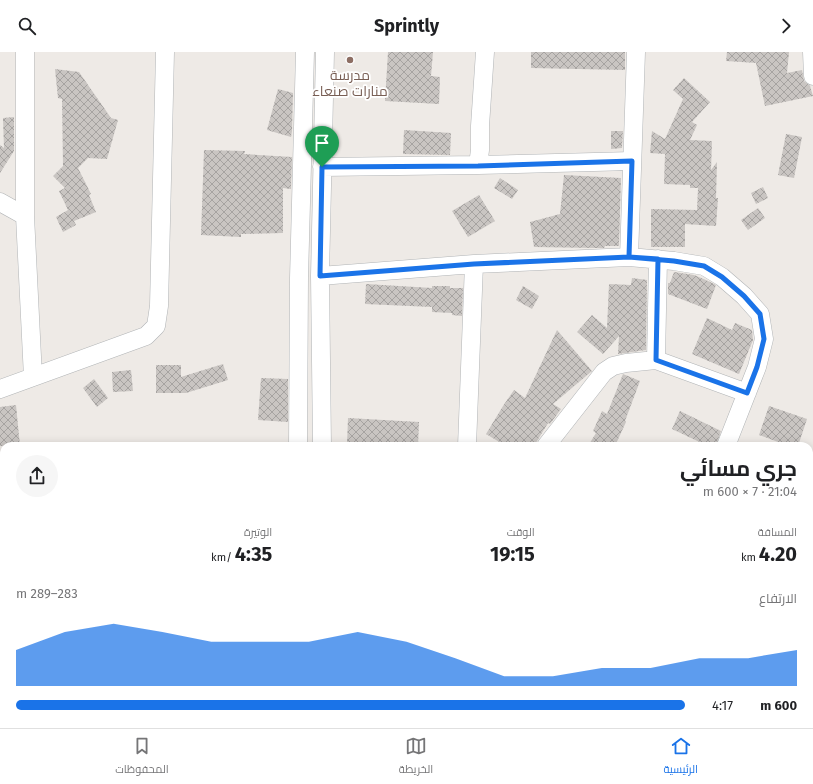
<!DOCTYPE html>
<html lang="ar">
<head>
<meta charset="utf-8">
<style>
	:root { --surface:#fff; --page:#f6f6f6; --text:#202124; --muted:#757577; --line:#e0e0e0; --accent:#1a73e8 }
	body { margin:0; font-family:"Fira Sans",Cairo,sans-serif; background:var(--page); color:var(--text); direction:rtl; height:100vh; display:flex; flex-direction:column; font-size:15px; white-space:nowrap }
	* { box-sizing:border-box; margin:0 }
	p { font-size:13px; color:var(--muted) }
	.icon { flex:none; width:22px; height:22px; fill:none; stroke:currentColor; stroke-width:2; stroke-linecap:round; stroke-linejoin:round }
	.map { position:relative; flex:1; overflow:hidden; direction:ltr }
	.drawer { position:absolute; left:0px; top:390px; width:813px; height:286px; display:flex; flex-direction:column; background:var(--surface); border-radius:12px 12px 0 0; box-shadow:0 2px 10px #0003; direction:rtl }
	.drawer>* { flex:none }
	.pin { position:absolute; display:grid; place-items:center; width:34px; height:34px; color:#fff; margin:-41px -17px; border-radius:50% 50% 50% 0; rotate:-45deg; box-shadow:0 0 4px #0007 }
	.pin .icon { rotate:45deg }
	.round { display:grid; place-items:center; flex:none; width:42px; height:42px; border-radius:21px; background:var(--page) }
	.summary { display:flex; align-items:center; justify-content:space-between; height:68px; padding:0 16px }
	h1 { font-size:22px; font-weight:700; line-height:30px }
	.figures { display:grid; grid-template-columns:repeat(3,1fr); gap:6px; height:68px; padding:4px 16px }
	.figures div { display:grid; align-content:center }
	.figures b { font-size:20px; font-weight:700 }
	.figures small { font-size:11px; font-weight:400 }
	.figures p { font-size:11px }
	.chart { height:112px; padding:8px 16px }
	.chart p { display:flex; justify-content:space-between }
	.chart svg { width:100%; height:72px; margin-top:4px; fill:var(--accent); opacity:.7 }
	ul { padding:0 16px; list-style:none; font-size:13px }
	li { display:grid; grid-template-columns:64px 48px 1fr; align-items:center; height:30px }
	li i { height:10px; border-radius:5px; background:var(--accent) }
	header { display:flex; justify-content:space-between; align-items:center; height:52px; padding:0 16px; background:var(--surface); font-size:18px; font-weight:700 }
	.tab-bar { display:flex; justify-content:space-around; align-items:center; height:56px; border-top:1px solid var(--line); background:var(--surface); font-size:11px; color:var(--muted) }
	.tab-bar a { display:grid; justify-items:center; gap:2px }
	.tab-bar .selected { color:var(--accent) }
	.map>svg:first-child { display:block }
	.building { fill:url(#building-cross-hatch) }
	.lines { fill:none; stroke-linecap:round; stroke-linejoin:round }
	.minor-casing { stroke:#b1b4b6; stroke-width:19 }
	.minor { stroke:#fff; stroke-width:18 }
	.route-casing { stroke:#fff; stroke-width:8 }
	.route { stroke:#1a73e8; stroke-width:5 }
	.education-dot { fill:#8d6e63; stroke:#fff; stroke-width:1.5 }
	.labels { text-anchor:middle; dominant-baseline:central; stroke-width:3.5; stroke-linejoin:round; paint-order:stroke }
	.education-label { font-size:14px; fill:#785e54; stroke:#fff }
</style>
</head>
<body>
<header><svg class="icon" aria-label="forward" viewBox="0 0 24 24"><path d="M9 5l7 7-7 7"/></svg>Sprintly<svg class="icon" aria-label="search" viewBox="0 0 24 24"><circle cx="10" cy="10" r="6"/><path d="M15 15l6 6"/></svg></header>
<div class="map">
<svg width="813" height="676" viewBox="0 0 813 676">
	<defs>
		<pattern id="building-cross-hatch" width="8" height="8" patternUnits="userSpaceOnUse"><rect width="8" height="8" fill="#c9c5c2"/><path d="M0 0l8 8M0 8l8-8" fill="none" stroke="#a6a3a1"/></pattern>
	</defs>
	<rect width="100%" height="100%" fill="#eeeae6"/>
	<path class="building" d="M388,0H433L431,24L440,25L439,52L385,49Z
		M531,0H625V18L531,16Z
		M727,0H789L787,21L802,18L804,29L810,34L813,44L765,54L756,11L726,9Z
		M55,17L79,20L111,66L118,68L107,107L88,106L78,116L91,142L89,143L96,160L74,169L76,173L63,180L56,165L68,158L59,139L65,136L53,124L63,114L62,47L58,46Z
		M684,26L710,50L692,70L697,73L690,88L712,89L711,118L717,110L716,146H718L716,174L685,172V195H651V157L697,158L698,136H690V133L664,132L665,102L650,101L652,79L665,87L683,47L673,38Z
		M278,37L293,41L292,79L291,85L267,78Z
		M14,65V99L0,121V93L4,96L3,66Z
		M404,78L451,81L450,103L403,102Z
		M611,79H623L622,96L611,97Z
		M786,82L802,85L794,126L778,123Z
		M204,98L245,99L244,102L292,105L291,137L283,136V181L241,182V185L201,183Z
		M564,123L621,126L619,194H605L604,196H596L534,195L530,170L560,162Z
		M500,126L518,138L512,147L494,136Z
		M763,135L768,146L756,152L751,141Z
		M479,143L495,169L468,185L452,159Z
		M758,156L765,166L748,178L741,168Z
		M674,220L694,223L706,228L716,233L707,257L668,242V231H670Z
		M632,226L647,228L646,298L618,302L619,284L603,302L577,280L592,263L607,276L609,232L631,233Z
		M366,232L432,236V234H450V236H463L462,264L452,263V261L432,260V255L365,252Z
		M523,234L539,244L532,257L516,248Z
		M707,266L732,278L735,271L752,278L753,288L739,322L692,302Z
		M557,278L592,319L553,352L561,357L550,372L548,371L534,394H506L486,382L503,354L514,338L525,346Z
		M223,312L228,328L186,341H156V313H181V325Z
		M131,318L133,339L113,340L112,320Z
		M623,322L640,329L625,369L626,370L615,394H588L596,381L593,379L602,359L607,362Z
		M261,326L288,327V370L258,368Z
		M94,327L108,346L97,355L83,336Z
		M16,353L20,394H0V355Z
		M769,354L807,367L798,394H789L759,383Z
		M680,359L721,379L716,394H708L672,377Z
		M348,366L419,370L418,394L347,393Z"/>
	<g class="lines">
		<defs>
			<path id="minor" d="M25,0V164L33,325
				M485,0L480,74V98L478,113L632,109
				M812,0L813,24
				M322,115L478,113
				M0,150L25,164
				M629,205L636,0
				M320,224L474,212L629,205L674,209L704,214L722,225L744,244L760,262L764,287L757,315L726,394
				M656,308L658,207
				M0,337L146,284L156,274L159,254L165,0
				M298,394L299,226L305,0
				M322,394L320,224L325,0
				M467,394L474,212
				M546,394L604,320L613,314L626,311L656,308L747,341
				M0,515L4,516
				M464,672V676
				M290,676V672
				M319,676V672
				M638,676V672"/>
		</defs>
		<use href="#minor" class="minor-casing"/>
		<use href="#minor" class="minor"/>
	</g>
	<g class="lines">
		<defs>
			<path id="route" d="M322,115L320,224L474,212L629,205L674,209L704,214L722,225L744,244L760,262L764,287L757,315L747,341L656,308L658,207L629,205L632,109L478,114L322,115"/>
		</defs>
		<use href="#route" class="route-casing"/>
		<use href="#route" class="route"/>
	</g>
	<circle class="education-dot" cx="350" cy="8" r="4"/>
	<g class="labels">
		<g class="education-label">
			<text x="350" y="23">مدرسة<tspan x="350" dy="16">منارات صنعاء</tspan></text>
		</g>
	</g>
</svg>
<div class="pin" style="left:322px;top:115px;background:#1e9e55"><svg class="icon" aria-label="arrive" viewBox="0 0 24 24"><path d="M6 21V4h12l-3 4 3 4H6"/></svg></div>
<section class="drawer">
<div class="summary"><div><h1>جري مسائي</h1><p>21:04 · 7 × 600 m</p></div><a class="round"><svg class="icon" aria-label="share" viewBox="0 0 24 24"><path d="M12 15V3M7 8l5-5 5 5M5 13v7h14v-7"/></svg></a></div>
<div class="figures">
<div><p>المسافة</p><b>4.20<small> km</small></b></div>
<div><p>الوقت</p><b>19:15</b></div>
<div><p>الوتيرة</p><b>4:35<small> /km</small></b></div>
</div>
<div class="chart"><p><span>الارتفاع</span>283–289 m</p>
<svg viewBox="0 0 160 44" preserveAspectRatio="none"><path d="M0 44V22L10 11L20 6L30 11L40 17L50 17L60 17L70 11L80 17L90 27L100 38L110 38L120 33L130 33L140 27L150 27L160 22V44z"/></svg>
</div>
<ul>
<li><b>600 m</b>4:17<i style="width:100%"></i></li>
</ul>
</section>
</div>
<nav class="tab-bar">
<a class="selected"><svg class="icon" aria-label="home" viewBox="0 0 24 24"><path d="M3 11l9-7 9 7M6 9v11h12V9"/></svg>الرئيسية</a>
<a><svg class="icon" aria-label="map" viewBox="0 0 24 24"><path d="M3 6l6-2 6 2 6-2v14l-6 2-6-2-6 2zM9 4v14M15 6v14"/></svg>الخريطة</a>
<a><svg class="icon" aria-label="saved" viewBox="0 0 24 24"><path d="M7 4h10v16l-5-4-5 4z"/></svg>المحفوظات</a>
</nav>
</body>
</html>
